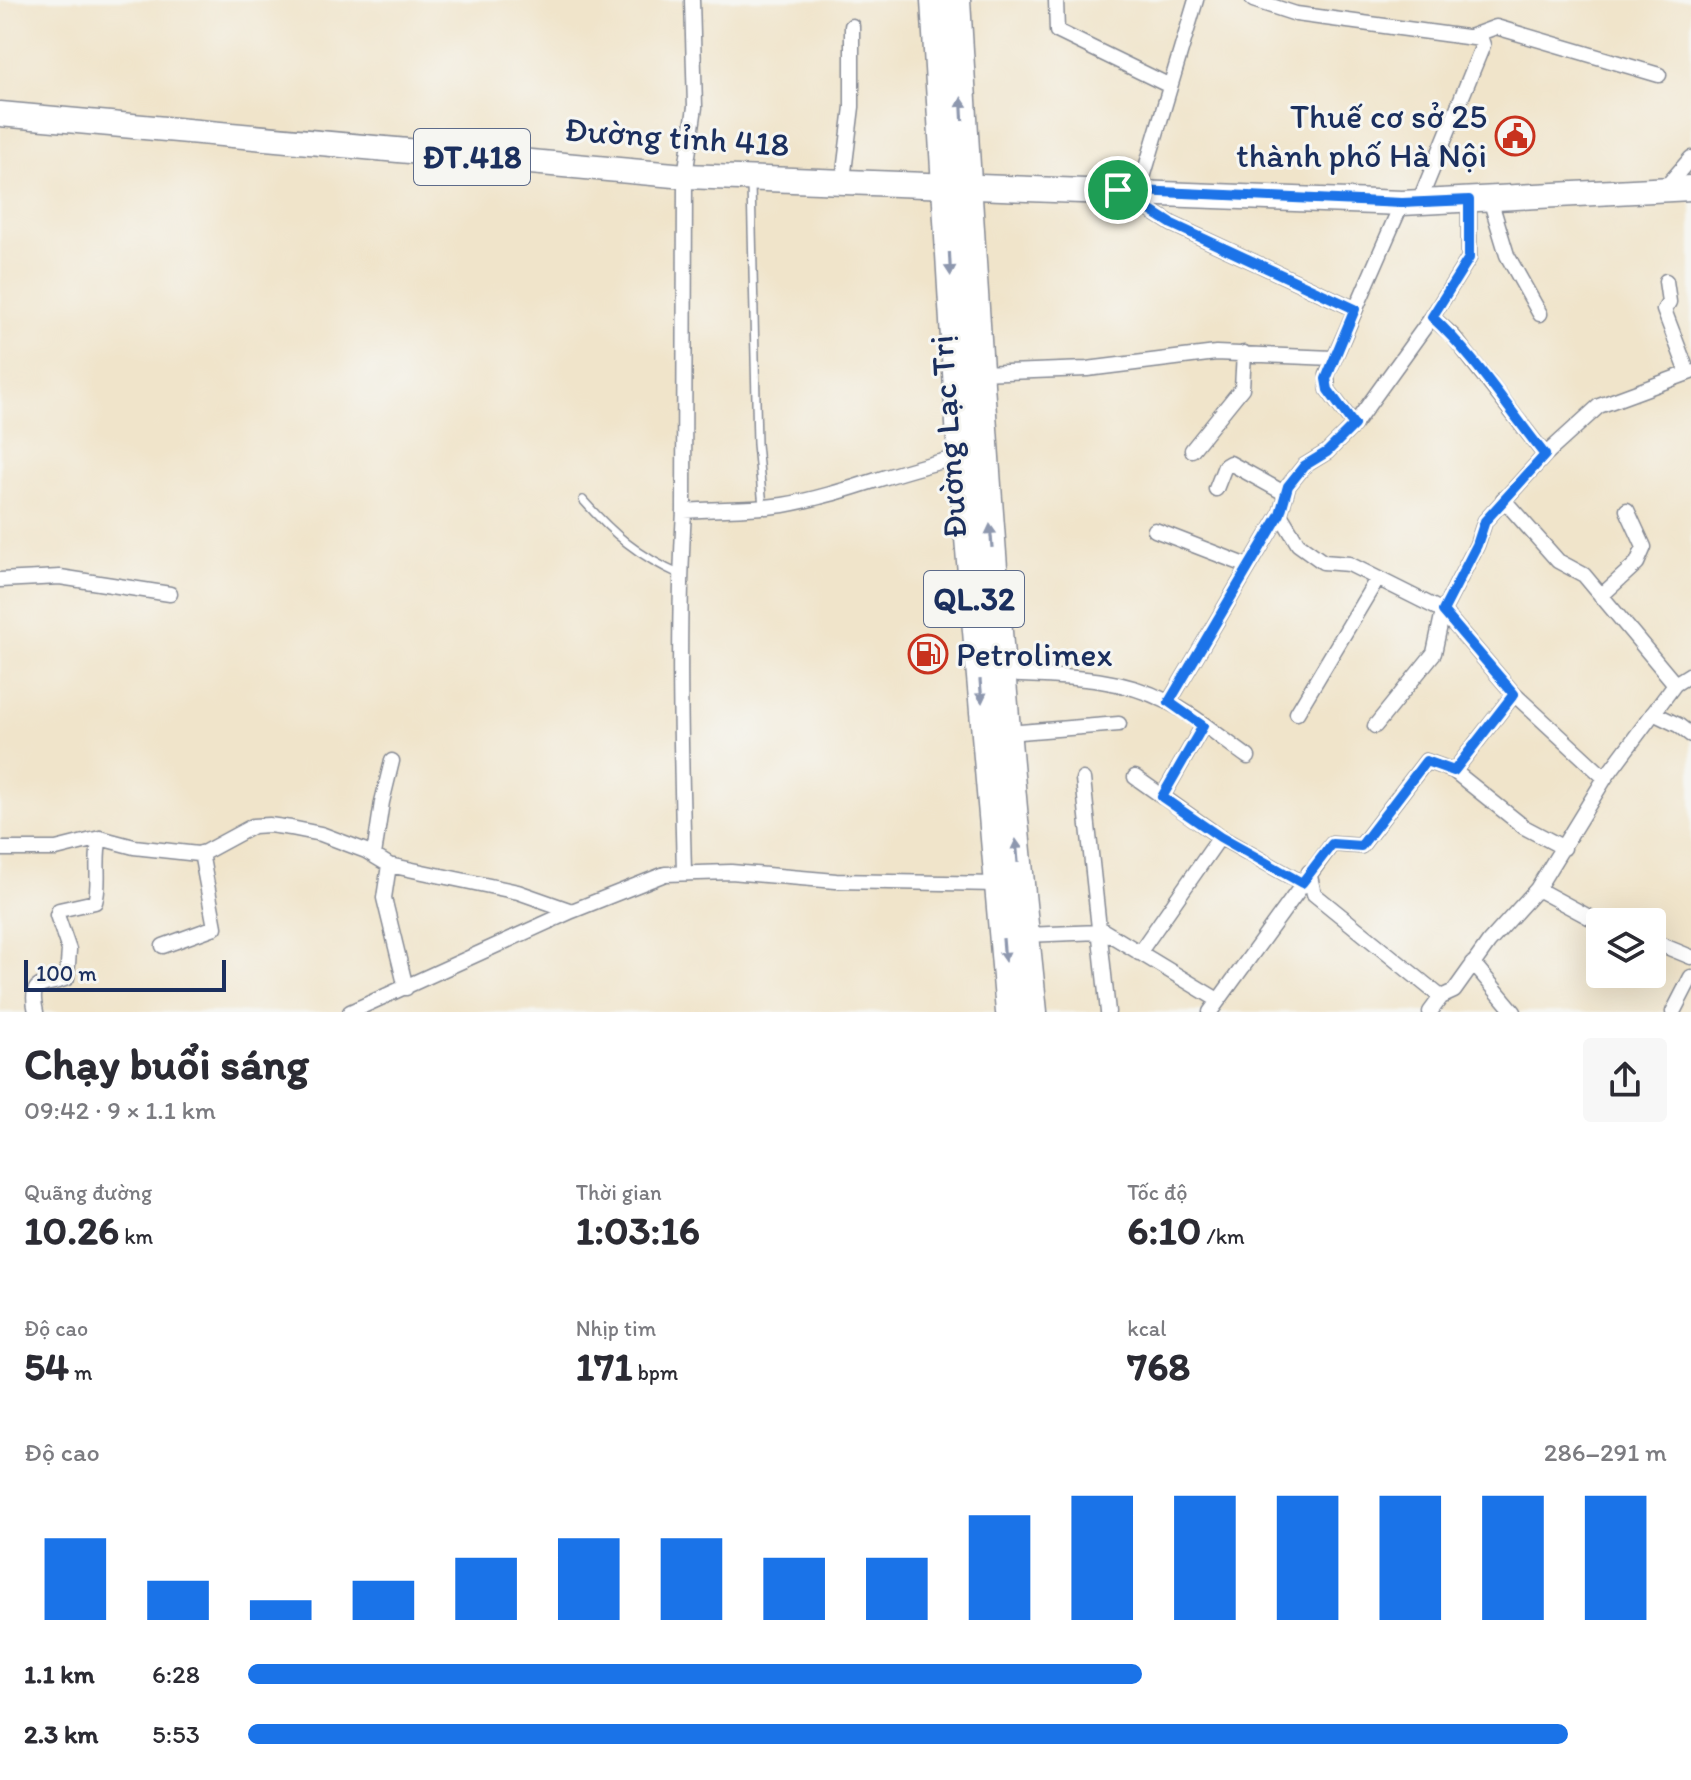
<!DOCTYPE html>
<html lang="vi">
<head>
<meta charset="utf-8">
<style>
	:root { --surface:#fff; --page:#f7f7f7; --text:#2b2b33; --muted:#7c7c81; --accent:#1a73e8 }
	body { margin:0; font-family:Itim,sans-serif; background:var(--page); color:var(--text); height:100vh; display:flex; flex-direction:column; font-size:30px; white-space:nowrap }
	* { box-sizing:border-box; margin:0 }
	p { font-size:26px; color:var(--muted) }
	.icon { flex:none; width:44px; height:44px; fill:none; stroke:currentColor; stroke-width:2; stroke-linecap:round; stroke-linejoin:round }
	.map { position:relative; height:1012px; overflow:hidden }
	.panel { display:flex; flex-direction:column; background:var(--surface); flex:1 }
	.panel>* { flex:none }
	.tools { position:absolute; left:1586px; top:908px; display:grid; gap:16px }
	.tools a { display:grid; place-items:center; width:80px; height:80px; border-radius:8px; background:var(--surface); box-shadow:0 8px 32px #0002; font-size:40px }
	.scale { position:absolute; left:24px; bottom:20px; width:202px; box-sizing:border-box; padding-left:8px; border:4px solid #1b2f5e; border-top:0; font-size:22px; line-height:28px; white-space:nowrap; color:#1b2f5e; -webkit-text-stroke:6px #f6f6f2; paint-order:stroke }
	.pin { position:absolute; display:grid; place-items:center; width:68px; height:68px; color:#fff; margin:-34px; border:4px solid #fff; border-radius:50%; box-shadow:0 2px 8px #0007 }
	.round { display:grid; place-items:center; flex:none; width:84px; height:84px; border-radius:8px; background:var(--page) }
	.overview { display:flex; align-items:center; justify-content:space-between; height:136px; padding:0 24px }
	h1 { font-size:44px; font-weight:700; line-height:60px }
	.figures { display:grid; grid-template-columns:repeat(3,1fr); gap:12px; height:136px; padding:8px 24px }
	.figures div { display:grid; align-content:center }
	.figures b { font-size:40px; font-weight:700 }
	.figures small { font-size:22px; font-weight:400 }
	.figures p { font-size:22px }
	.chart { height:224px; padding:16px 24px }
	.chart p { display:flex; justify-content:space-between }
	.chart svg { width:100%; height:144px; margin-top:8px; stroke:var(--accent); stroke-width:6 }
	ul { padding:0 24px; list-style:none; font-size:26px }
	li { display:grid; grid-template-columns:128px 96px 1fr; align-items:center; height:60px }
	li i { height:20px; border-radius:10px; background:var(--accent) }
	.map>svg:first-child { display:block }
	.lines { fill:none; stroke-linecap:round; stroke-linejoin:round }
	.lane-casing { stroke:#868a94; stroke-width:10 }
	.street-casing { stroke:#868a94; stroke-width:17 }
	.primary-casing { stroke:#868a94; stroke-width:27 }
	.highway-casing { stroke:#868a94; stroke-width:31 }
	.lane { stroke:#fff; stroke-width:7 }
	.street { stroke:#fff; stroke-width:14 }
	.primary { stroke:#fff; stroke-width:24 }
	.highway { stroke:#fff; stroke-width:28 }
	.oneway { fill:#8d97ae }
	.route-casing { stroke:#fff; stroke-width:16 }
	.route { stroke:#1a73e8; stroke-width:10 }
	.labels { text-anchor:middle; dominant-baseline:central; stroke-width:6; stroke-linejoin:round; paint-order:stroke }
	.shield { fill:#f6f6f2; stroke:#5d6b8a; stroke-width:2 }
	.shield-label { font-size:32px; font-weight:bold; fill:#1b2f5e }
	.poi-label { font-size:34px; fill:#1b2f5e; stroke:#f6f6f2; text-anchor:end }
	.street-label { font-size:34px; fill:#1b2f5e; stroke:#f6f6f2 }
</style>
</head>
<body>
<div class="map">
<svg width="1691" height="1012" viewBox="0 0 1691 1012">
	<rect width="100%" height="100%" fill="#f6f6f2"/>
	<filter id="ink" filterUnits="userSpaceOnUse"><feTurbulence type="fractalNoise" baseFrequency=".0125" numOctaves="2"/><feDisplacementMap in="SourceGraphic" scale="16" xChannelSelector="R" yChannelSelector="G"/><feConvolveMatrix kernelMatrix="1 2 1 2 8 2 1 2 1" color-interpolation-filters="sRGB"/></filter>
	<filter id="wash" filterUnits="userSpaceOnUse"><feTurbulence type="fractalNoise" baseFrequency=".006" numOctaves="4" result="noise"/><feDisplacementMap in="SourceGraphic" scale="32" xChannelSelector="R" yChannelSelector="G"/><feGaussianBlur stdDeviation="1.8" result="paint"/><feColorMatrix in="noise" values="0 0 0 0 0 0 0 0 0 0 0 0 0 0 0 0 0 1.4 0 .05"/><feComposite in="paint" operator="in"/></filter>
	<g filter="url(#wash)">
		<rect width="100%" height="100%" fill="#f0e4ca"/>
	</g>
	<g filter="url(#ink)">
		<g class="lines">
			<defs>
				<path id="lane" d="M751,184L757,444L763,506
					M583,500C613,534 638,556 681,575"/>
				<path id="street" d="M692,0L695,107L685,176L684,511C717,508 750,510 783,505C843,495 901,468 962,457
					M1056,0L1057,31L1170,86
					M1253,0L1296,14L1481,39L1483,45L1419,202
					M1472,36L1496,27L1659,75
					M843,180L852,107V26
					M1664,189L1691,158
					M1139,191L1196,0
					M1126,195L1172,224L1355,309
					M1490,199L1507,255L1540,314
					M1666,281L1669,302L1664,310L1688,373
					M1432,317L1453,336L1545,455
					M979,373L1087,369L1216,353L1333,358
					M1354,425L1328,390L1327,375L1402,203
					M1192,450L1242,388L1244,353
					M1216,489L1225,466L1230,463L1286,494
					M1503,499L1558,561L1584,575L1675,684
					M1280,514L1298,544L1323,562L1349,564L1443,611L1434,653L1375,726
					M1155,530L1248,566
					M0,580L60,577L170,594
					M1601,596L1637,563L1644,547L1627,510
					M1002,674C1058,677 1115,675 1166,701C1195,715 1222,739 1248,757
					M1169,702L1280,514L1288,486L1304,466L1327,452L1354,425L1432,317L1469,258V200
					M1297,713L1377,579
					M1653,713L1678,725L1691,735
					M1007,733L1119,724
					M1454,771L1524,827L1564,848
					M1135,777L1220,837
					M1605,778L1514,694L1443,611L1477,545L1485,521L1545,455L1599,406L1691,372
					M1083,779L1108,1012
					M1162,797L1203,726
					M0,849H56L100,838L134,847L198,854L205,852L253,826L269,825L291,828L321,834L366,851L389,865L518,892L572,911
					M374,855L382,802L392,761
					M389,865L384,898L406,988
					M684,872C681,751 677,631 684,511
					M1309,872L1314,894L1441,997
					M1537,889L1600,923
					M1099,928L1218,1000
					M1025,935L1100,932
					M1652,941L1691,957
					M163,946L215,927L201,853
					M1139,953L1220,837L1302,883
					M1473,963L1514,1012
					M36,1012C28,977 45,988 67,978L69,950L57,915L59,910L95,902C101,883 94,860 100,838
					M350,1012L572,911L665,874L731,872L836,881L997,884
					M1210,1012L1332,844L1361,846L1426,761L1454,771L1514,694
					M1430,1012L1441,997L1454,991L1489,942L1537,889L1605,778L1675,684L1691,674
					M1673,1012L1691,977"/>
				<path id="primary" d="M0,114L685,176L1402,203L1691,188"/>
				<path id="highway" d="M935,0L962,457L1010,1012
					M956,0C976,338 997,676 1033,1012"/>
			</defs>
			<use href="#lane" class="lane-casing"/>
			<use href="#street" class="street-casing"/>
			<use href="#primary" class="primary-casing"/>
			<use href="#highway" class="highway-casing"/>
			<use href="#lane" class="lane"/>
			<use href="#street" class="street"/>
			<use href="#primary" class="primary"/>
			<use href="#highway" class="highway"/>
		</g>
		<defs><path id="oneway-solid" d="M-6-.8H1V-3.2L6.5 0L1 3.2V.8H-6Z" transform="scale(2)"/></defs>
		<g class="oneway">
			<use href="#oneway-solid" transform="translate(962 109) rotate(-93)"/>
			<use href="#oneway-solid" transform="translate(950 264) rotate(87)"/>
			<use href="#oneway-solid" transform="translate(991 536) rotate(-95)"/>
			<use href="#oneway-solid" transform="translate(981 691) rotate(85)"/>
			<use href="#oneway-solid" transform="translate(1017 851) rotate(-95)"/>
			<use href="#oneway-solid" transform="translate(1004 950) rotate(85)"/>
		</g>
	</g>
	<g class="lines" filter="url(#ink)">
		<defs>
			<path id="route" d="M1118,190L1402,203L1469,200V258L1432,317C1476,357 1508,409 1545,455L1485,521L1477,545L1443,611L1514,694L1454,771L1426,761L1361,846L1332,844L1302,883L1220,837L1162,797L1203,726L1169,702L1280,514L1288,486L1304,466L1327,452L1354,425L1328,390L1326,379L1355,309L1172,224Z"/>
		</defs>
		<use href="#route" class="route-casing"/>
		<use href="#route" class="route"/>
	</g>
	<defs>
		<symbol id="civic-ring" viewBox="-11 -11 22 22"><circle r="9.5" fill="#f6f6f2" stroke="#c8321e" stroke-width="1.5"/><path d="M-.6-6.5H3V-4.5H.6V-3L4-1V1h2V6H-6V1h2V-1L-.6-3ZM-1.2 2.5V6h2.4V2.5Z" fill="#c8321e"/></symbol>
		<symbol id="fuel-ring" viewBox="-11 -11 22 22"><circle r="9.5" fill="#f6f6f2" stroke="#c8321e" stroke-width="1.5"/><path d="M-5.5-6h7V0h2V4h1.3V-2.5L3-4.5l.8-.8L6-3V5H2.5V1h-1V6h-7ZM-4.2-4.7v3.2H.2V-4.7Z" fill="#c8321e"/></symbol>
	</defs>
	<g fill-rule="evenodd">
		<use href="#civic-ring" x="1493" y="114" width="44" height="44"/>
		<use href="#fuel-ring" x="906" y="632" width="44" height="44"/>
	</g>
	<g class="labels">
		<g class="shield">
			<rect x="414" y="129" width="116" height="56" rx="6"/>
			<rect x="924" y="571" width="100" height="56" rx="6"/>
		</g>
		<g class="shield-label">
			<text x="472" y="157">ĐT.418</text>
			<text x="974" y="599">QL.32</text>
		</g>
		<g class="poi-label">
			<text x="1487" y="116">Thuế cơ sở 25<tspan x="1487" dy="39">thành phố Hà Nội</tspan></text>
			<text x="956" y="654" text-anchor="start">Petrolimex</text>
		</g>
		<g class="street-label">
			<text transform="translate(677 137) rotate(4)">Đường tỉnh 418</text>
			<text transform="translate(948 437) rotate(-94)">Đường Lạc Trị</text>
		</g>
	</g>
</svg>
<div class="tools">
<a><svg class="icon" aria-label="layers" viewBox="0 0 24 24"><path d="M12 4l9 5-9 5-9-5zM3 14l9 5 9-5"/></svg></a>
</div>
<div class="scale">100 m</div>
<div class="pin" style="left:1118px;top:190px;background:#1e9e55"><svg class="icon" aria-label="arrive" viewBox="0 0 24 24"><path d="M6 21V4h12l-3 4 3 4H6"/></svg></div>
</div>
<section class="panel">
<div class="overview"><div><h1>Chạy buổi sáng</h1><p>09:42 · 9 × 1.1 km</p></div><a class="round"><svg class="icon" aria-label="share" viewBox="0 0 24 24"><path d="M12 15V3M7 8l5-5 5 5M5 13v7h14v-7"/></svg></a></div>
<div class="figures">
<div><p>Quãng đường</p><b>10.26<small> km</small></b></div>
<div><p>Thời gian</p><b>1:03:16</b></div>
<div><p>Tốc độ</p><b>6:10<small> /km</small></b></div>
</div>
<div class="figures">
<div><p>Độ cao</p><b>54<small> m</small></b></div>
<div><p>Nhịp tim</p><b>171<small> bpm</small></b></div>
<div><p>kcal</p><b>768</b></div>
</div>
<div class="chart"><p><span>Độ cao</span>286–291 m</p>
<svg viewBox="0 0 160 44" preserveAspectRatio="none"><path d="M5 44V19M15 44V32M25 44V38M35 44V32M45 44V25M55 44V19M65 44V19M75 44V25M85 44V25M95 44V12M105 44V6M115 44V6M125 44V6M135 44V6M145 44V6M155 44V6"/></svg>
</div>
<ul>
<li><b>1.1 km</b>6:28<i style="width:63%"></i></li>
<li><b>2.3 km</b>5:53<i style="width:93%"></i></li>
</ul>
</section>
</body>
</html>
